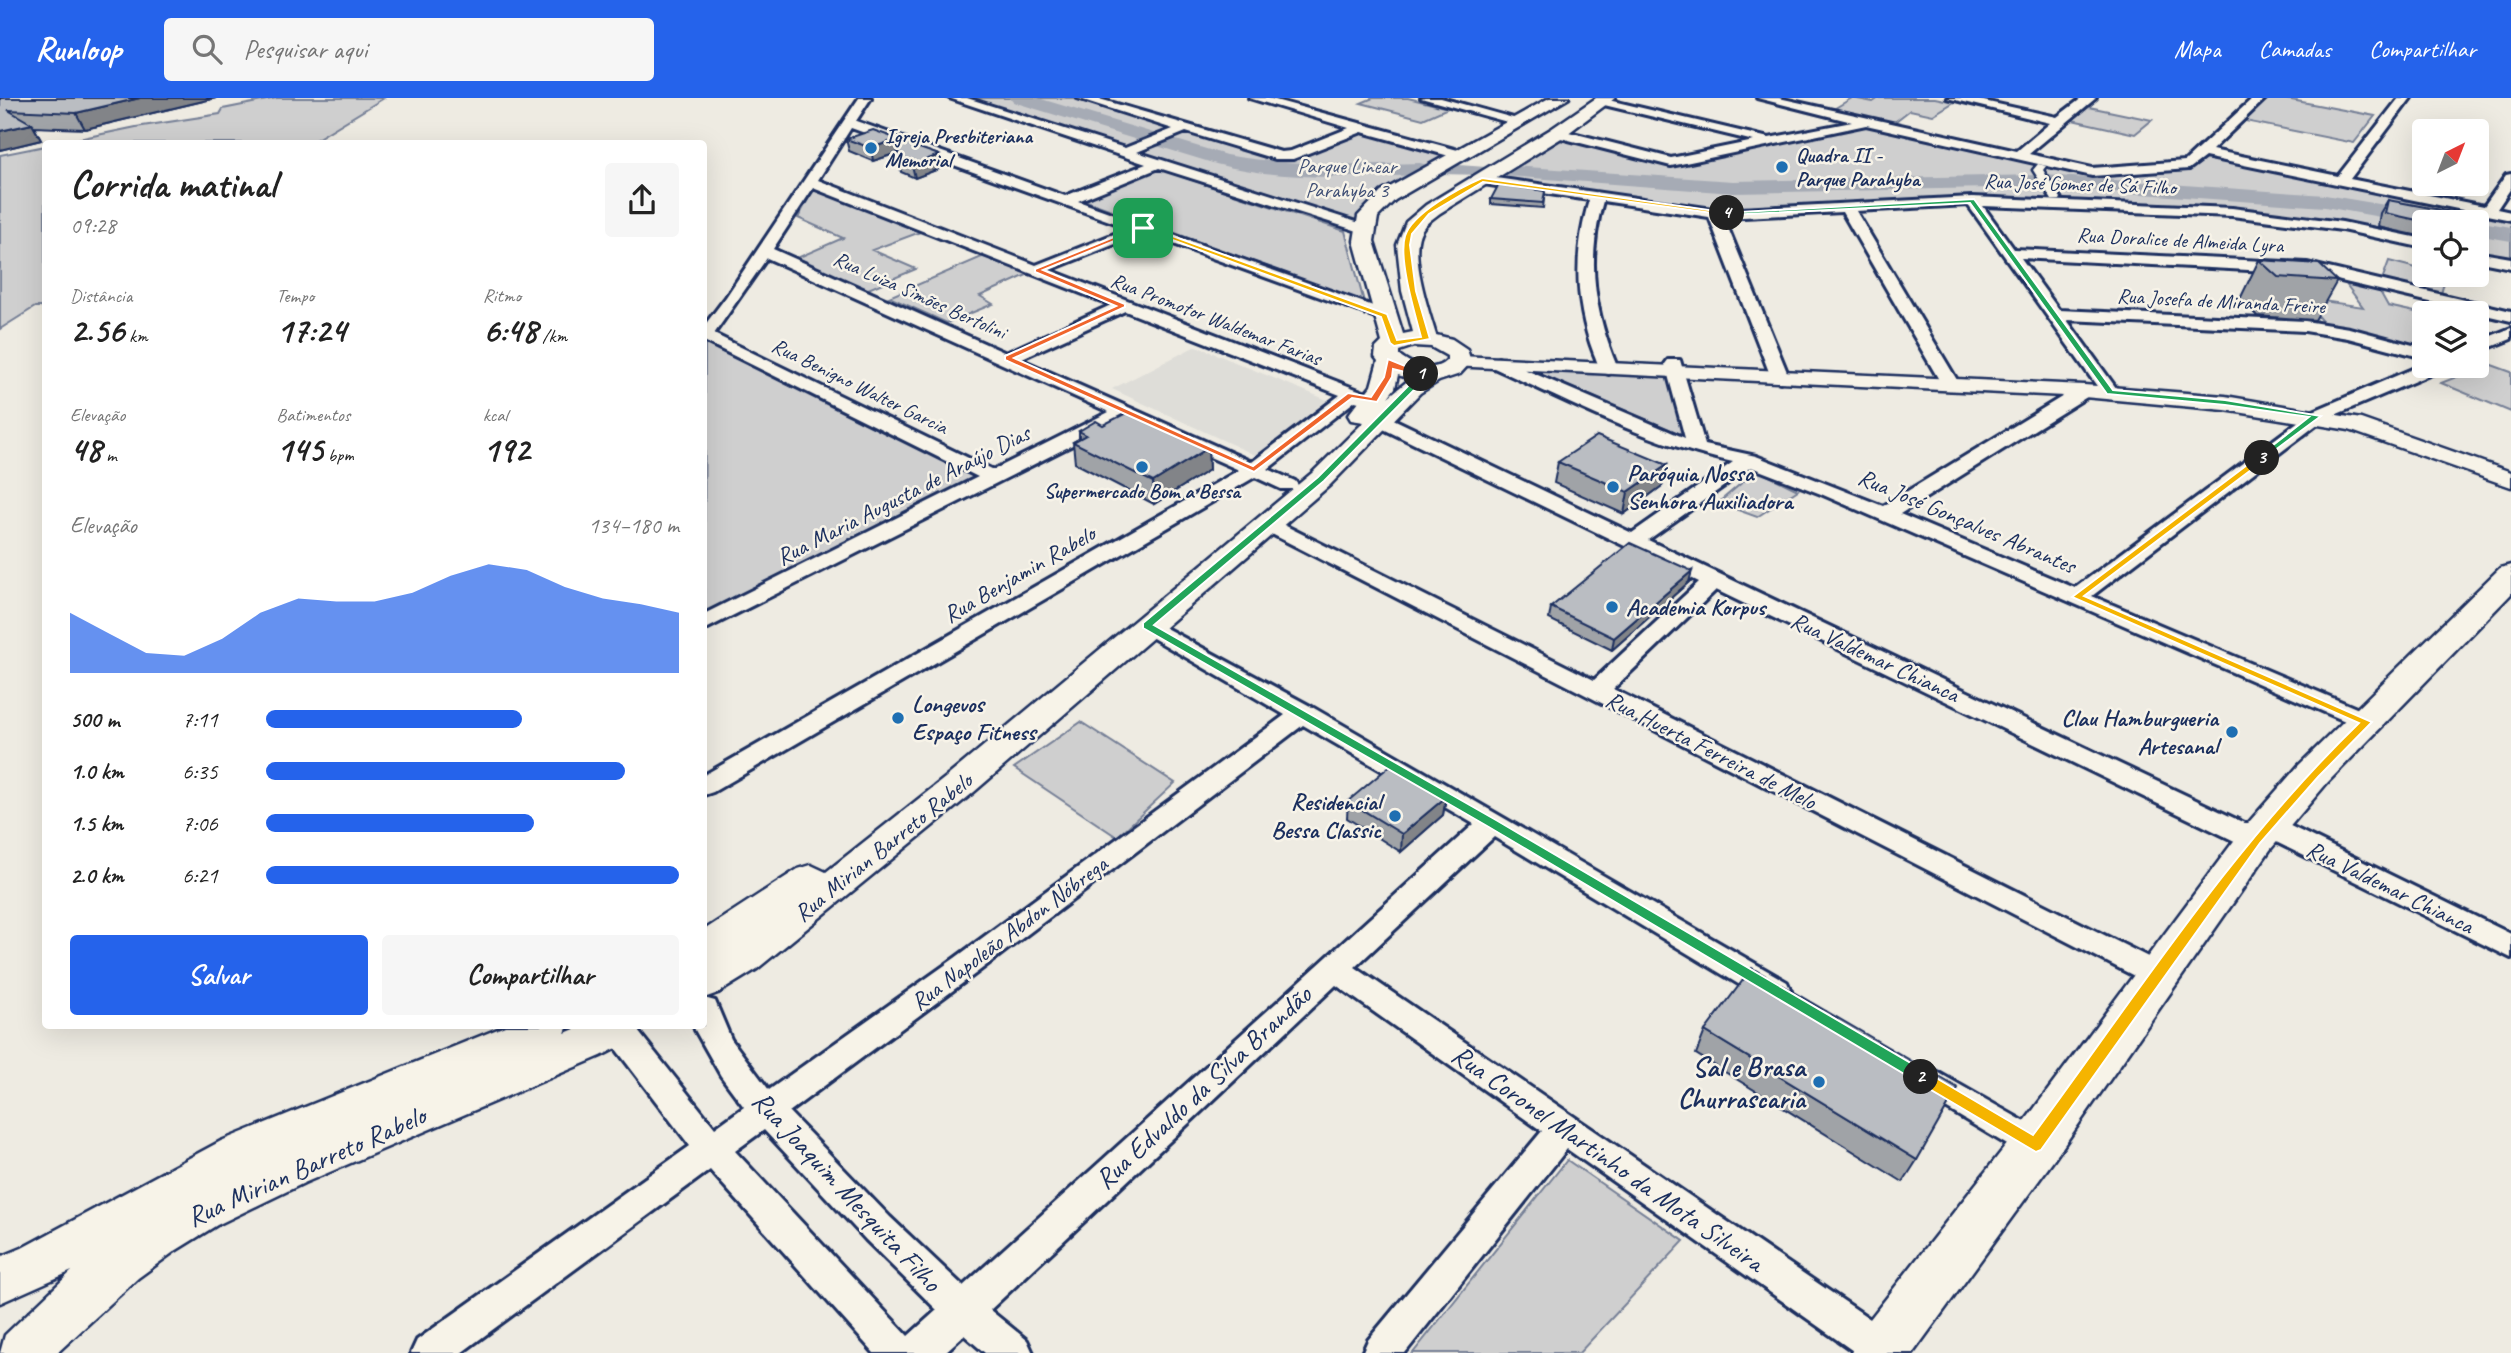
<!DOCTYPE html>
<html lang="pt">
<head>
<meta charset="utf-8">
<style>
	:root { --surface:#fff; --page:#f6f6f6; --text:#222; --muted:#767676; --accent:#2563eb }
	body { margin:0; font-family:Caveat,sans-serif; background:var(--page); color:var(--text); height:100vh; display:flex; flex-direction:column; font-size:26px; white-space:nowrap }
	* { box-sizing:border-box; margin:0 }
	p { font-size:23px; color:var(--muted) }
	.icon { flex:none; width:38px; height:38px; fill:none; stroke:currentColor; stroke-width:2; stroke-linecap:round; stroke-linejoin:round }
	.map { position:relative; flex:1; overflow:hidden }
	.drawer { position:absolute; left:42px; top:42px; width:665px; height:889px; display:flex; flex-direction:column; background:var(--surface); border-radius:7px; box-shadow:0 7px 28px #0002 }
	.drawer>* { flex:none }
	.needle { width:46px; rotate:42deg }
	.fabs { position:absolute; left:2412px; top:21px; display:grid; gap:14px }
	.fabs a { display:grid; place-items:center; width:77px; height:77px; border-radius:7px; background:var(--surface); box-shadow:0 7px 28px #0002; font-size:35px }
	.pin { position:absolute; display:grid; place-items:center; width:60px; height:60px; color:#fff; margin:-30px; border-radius:14px; box-shadow:0 4px 10px #0006 }
	.km { position:absolute; width:35px; height:35px; margin:-18px; border-radius:50%; background:#222; color:#fff; font-size:19px; line-height:35px; text-align:center }
	.round { display:grid; place-items:center; flex:none; width:74px; height:74px; border-radius:7px; background:var(--page) }
	.head { display:flex; align-items:center; justify-content:space-between; height:119px; padding:0 28px }
	h1 { font-size:38px; font-weight:700; line-height:52px }
	.metrics { display:grid; grid-template-columns:repeat(3,1fr); gap:10px; height:119px; padding:7px 28px }
	.metrics div { display:grid; align-content:center }
	.metrics b { font-size:35px; font-weight:700 }
	.metrics small { font-size:19px; font-weight:400 }
	.metrics p { font-size:19px }
	.chart { height:196px; padding:14px 28px }
	.chart p { display:flex; justify-content:space-between }
	.chart svg { width:100%; height:126px; margin-top:7px; fill:var(--accent); opacity:.7 }
	.action { display:flex; gap:14px; margin-top:auto; padding:14px 28px }
	.action a { flex:1; height:80px; border-radius:7px; background:var(--accent); color:#fff; font-size:28px; font-weight:700; line-height:80px; text-align:center }
	.action a+a { background:var(--page); color:var(--text) }
	ul { padding:0 28px; list-style:none; font-size:23px }
	li { display:grid; grid-template-columns:112px 84px 1fr; align-items:center; height:52px }
	li i { height:18px; border-radius:9px; background:var(--accent) }
	header { display:flex; align-items:center; gap:42px; box-sizing:border-box; height:98px; padding:0 35px; background:var(--accent); color:#fff }
	header strong { font-size:33px }
	nav { display:flex; gap:38px; margin-inline-start:auto; font-size:24px }
	.search { width:490px; height:63px; background:var(--page); display:flex; align-items:center; gap:18px; box-sizing:border-box; padding:0 24px; border-radius:7px; color:var(--muted); font-size:26px }
	.map>svg:first-child { display:block }
	.built { fill:#deddd8 }
	.green { fill:#cfcfcf; stroke:#757f96; stroke-width:2 }
	.lines { fill:none; stroke-linecap:round; stroke-linejoin:round }
	.river { fill:#a6abb5; fill-rule:evenodd }
	.pedestrian-casing { stroke:#1b2f5e; stroke-width:5 }
	.minor-casing { stroke:#1b2f5e; stroke-width:6 }
	.tertiary-casing { stroke:#1b2f5e; stroke-width:5 }
	.secondary-casing { stroke:#1b2f5e; stroke-width:5 }
	.primary-casing { stroke:#1b2f5e; stroke-width:5 }
	.pedestrian { fill:#f7f3e8; fill-rule:evenodd }
	.minor { fill:#f7f3e8; fill-rule:evenodd }
	.tertiary { fill:#f7f3e8; fill-rule:evenodd }
	.secondary { fill:#f7f3e8; fill-rule:evenodd }
	.primary { fill:#f7f3e8; fill-rule:evenodd }
	.wall { fill:#a0a3a7; stroke:#1b2f5e; stroke-width:2 }
	.shaded-wall { fill:#828488; stroke:#1b2f5e; stroke-width:2 }
	.building { fill:#babdc2; stroke:#1b2f5e; stroke-width:2 }
	.split-1 { fill:#f0652b; stroke:#fff; stroke-width:2 }
	.split-2 { fill:#22a559; stroke:#fff; stroke-width:2 }
	.split-3 { fill:#f5b400; stroke:#fff; stroke-width:2 }
	.split-4 { fill:#22a559; stroke:#fff; stroke-width:2 }
	.split-5 { fill:#f5b400; stroke:#fff; stroke-width:2 }
	.poi-dot { fill:#1f6fb2; stroke:#f7f3e8; stroke-width:2.5 }
	.labels { text-anchor:middle; dominant-baseline:central; stroke-width:5; stroke-linejoin:round; paint-order:stroke }
	.far-poi-label { font-size:21px; font-weight:bold; fill:#1b2f5e; stroke:#f7f3e8; text-anchor:start }
	.far-park-label { font-size:21px; fill:#3f4f75; stroke:#f7f3e8 }
	.far-street-label { font-size:21px; fill:#1b2f5e; stroke:#f7f3e8 }
	.poi-label { font-size:24px; font-weight:bold; fill:#1b2f5e; stroke:#f7f3e8; text-anchor:start }
	.street-label { font-size:24px; fill:#1b2f5e; stroke:#f7f3e8 }
	.near-poi-label { font-size:28px; font-weight:bold; fill:#1b2f5e; stroke:#f7f3e8; text-anchor:end }
	.near-street-label { font-size:28px; fill:#1b2f5e; stroke:#f7f3e8 }
</style>
</head>
<body>
<header>
<strong>Runloop</strong>
<div class="search"><svg class="icon" aria-label="search" viewBox="0 0 24 24"><circle cx="10" cy="10" r="6"/><path d="M15 15l6 6"/></svg>Pesquisar aqui</div>
<nav><a>Mapa</a><a>Camadas</a><a>Compartilhar</a></nav>
</header>
<div class="map">
<svg width="2511" height="1255" viewBox="0 0 2511 1255">
	<rect width="100%" height="100%" fill="#eeebe2"/>
	<filter id="ink" filterUnits="userSpaceOnUse"><feTurbulence type="fractalNoise" baseFrequency=".0143" numOctaves="2"/><feDisplacementMap in="SourceGraphic" scale="14" xChannelSelector="R" yChannelSelector="G"/><feConvolveMatrix kernelMatrix="1 2 1 2 8 2 1 2 1" color-interpolation-filters="sRGB"/></filter>
	<g filter="url(#ink)">
		<path class="built" d="M1196,248L1327,302L1257,358L1112,291Z"/>
		<path class="green" d="M277,0H384L310,45H59L136,29L220,16L223,11Z
			M962,0H1088L1268,54L1306,53L1362,33L1461,57L1428,75L1364,127Z
			M1373,0H1408L1448,10L1423,21L1361,5Z
			M1852,0L1873,4L1879,0H1935L1954,4L1933,17L1910,12L1892,26L1832,12Z
			M2263,0H2281L2375,18L2354,45L2240,22Z
			M2089,9L2152,22L2135,36L2072,22Z
			M1871,24L2093,76L2191,69L2207,54L2511,116V167L2476,159V124H2424V147L2337,128L2236,115L1976,103L1718,116L1484,81L1556,35L1671,65Z
			M45,48V209H35L0,231V57Z
			M1159,71L1345,133L1364,204L1084,102Z
			M814,90L923,133L872,152L916,171L866,192L797,160L843,140L798,120Z
			M984,158L1029,176L980,198L993,206L947,225L889,199Z
			M2389,163L2424,172V177H2446L2441,196L2382,182Z
			M2342,181L2378,190L2388,208L2424,216V250L2324,226L2303,200L2363,209Z
			M705,240L991,386L704,520Z
			M2489,266L2511,274V314L2441,285Z
			M1520,268L1672,279L1695,342Z
			M1757,372L1798,392L1757,419L1718,405Z
			M1081,624L1175,685L1117,739L1014,670Z
			M1567,1062L1684,1143L1579,1255H1413Z"/>
		<g class="lines">
			<path class="river" d="M1010,0H1038L1226,57C1290,68 1355,67 1420,65L1427,67L1430,71L1427,75L1420,77C1352,79 1282,83 1216,66L1013,4Z
				M1445,66L1486,69L1489,73L1486,77L1438,76L1435,72L1438,68Z
				M1513,68L1733,83L2044,77L2325,97L2445,117L2453,119L2456,124H2424V127L2325,109L2044,89L1733,95L1506,78L1503,74L1506,70Z
				M2476,123L2511,129V143L2476,137V124H2473Z"/>
			<defs>
				<path id="pedestrian" d="M2038,66L2046,68L2043,72L2061,100L2060,102H2052L2033,72Z"/>
				<path id="minor" d="M859,0H871L856,23L1065,98L1146,66L949,0H967L1125,50L1173,31L1077,0H1096L1281,54L1291,53L1349,30L1249,0H1268L1465,54L1467,57L1460,61L1362,34L1293,61H1275L1186,34L1137,54L1369,128L1371,131L1364,135L1159,70L1078,103L1390,214L1392,217L1390,220H1378L1143,135L1050,172L1369,296L1372,300L1363,305L1355,303L1268,371L1295,383L1298,387L1295,391H1281L1255,379L713,694L704,697V677L1239,372L1124,321L704,532V516L978,379L704,243V228L726,199ZM851,30L1129,130L1036,167L818,82ZM813,90L1111,207L1006,255L773,151ZM767,160L1109,314L993,372L714,236ZM1125,213L1340,297L1252,364L1020,261Z
					M1421,0H1441L1524,23L1518,27Z
					M1600,0L1769,40L1852,24L1757,0H1779L2017,53L2050,25L1947,0H1970L2057,19L2082,0H2096L2029,56L2092,70L2185,63L2253,0H2266L2212,52L2338,78L2399,0H2411L2350,81L2484,108L2506,77L2511,76V90L2497,111L2511,114V122L2205,59L2189,71L2092,78L1866,27L1671,68L1553,38L1551,35L1557,31L1671,60L1754,43L1600,6Z
					M1482,78L1720,112L1972,99L2232,110L2342,124L2424,141V150L2342,132L2232,118L1983,108L2014,151L2307,165L2511,213V223L2307,175L2021,160L2059,212L2305,223L2349,230L2424,250V260L2348,240L2305,233L2067,222L2119,294L2110,299L2104,298L1968,107L1856,113L1960,287L1951,292L1942,287L1842,114L1724,120L1789,279L1780,284L1771,279L1709,119L1603,103C1586,163 1594,214 1618,271L1609,276C1599,274 1598,265 1594,256C1574,204 1574,154 1589,102L1477,85V79Z
					M2476,154L2511,160V170L2476,163Z
					M2511,230V241L2476,255V244Z
					M1498,260L1685,340L1665,266L1668,262H1680L1705,347L1756,358L1883,408L2078,289H2090L2093,293L2090,297L1900,416L2075,490L2311,314L2424,266L2443,268L2441,272L2323,322L2092,498L2375,618L2378,624L2375,630L2366,632L1821,396L1751,369L1648,442L2257,731L2260,722L2269,719L2278,722L2511,836V860L2268,740L2265,749L2256,752L2247,749L1716,492L1613,591L2166,868L2171,876L2166,884L2156,888L2146,884L1260,430L1257,426L1260,422H1274L1594,582L1699,484L1373,326L1371,322L1380,316L1387,318L1632,435L1733,364C1648,346 1571,305 1492,269L1489,265Z
					M1147,520L1312,609L1787,884L1791,893L1787,902L1776,905L1765,902L1494,739L1355,869L1895,1238L1900,1251L1899,1255H1856L1567,1051L1405,1255H1362L1368,1242L1542,1033L1336,887L990,1212L1027,1242L1033,1255H985L964,1237L944,1255H874L710,1072L461,1255H411L417,1242L690,1048L606,938L602,928H634L715,1030L744,1009L721,978L695,932L694,928H704V900L715,903L731,941L769,992L955,860L1285,617L1139,532L1136,527L1139,522ZM1303,627L1474,726L963,1188L890,1119L789,1014L975,876ZM764,1032L866,1142L937,1212L908,1238L735,1053Z
					M1925,967L2048,1037L2052,1047L2048,1057L2036,1062L2024,1057L1914,991L1909,981L1914,971Z"/>
				<path id="tertiary" d="M1459,258L2084,287L2225,298L2361,321L2511,374V389L2349,332L2225,312L2084,299L1452,268L1449,264L1452,260Z"/>
				<path id="secondary" d="M1549,0H1569L1395,102L1378,119L1374,143L1403,236L1413,234L1402,193L1397,147L1406,124L1426,107L1551,31L1596,0H1615L1563,39L1440,115C1435,119 1427,124 1423,130C1407,151 1429,213 1436,237L1452,241L1467,251L1471,264L1460,276L1439,283L1420,295L1330,387L974,694L757,871L718,895L704,900V832L798,771L811,767L826,774L950,676L1312,375L1364,324L1351,322L1348,317L1371,288L1378,263L1375,259L1376,250L1382,244L1354,143L1358,118L1381,94ZM1414,248L1431,249L1447,258V262C1433,276 1413,268 1399,257V253ZM1398,277L1410,281L1388,299L1395,290Z
					M505,928H568L565,935L582,928H642L636,940L601,958L304,1085L217,1127L175,1153L138,1180L57,1255H0L5,1237L72,1173L0,1205V1159L22,1150L221,1043Z"/>
				<path id="primary" d="M2511,467V496L2327,685L2270,752L2053,1063L1913,1255H1851L1859,1235L2019,1031L2242,732L2299,667L2500,470Z"/>
			</defs>
			<use href="#pedestrian" class="pedestrian-casing"/>
			<use href="#minor" class="minor-casing"/>
			<use href="#tertiary" class="tertiary-casing"/>
			<use href="#secondary" class="secondary-casing"/>
			<use href="#primary" class="primary-casing"/>
			<use href="#pedestrian" class="pedestrian"/>
			<use href="#minor" class="minor"/>
			<use href="#tertiary" class="tertiary"/>
			<use href="#secondary" class="secondary"/>
			<use href="#primary" class="primary"/>
		</g>
		<path class="wall" d="M0,0H216L85,31L34,29L41,42L0,52Z
			M846,41H898V43L939,57L941,70L915,80L901,74L898,55L873,63L849,53Z
			M1545,93L1543,110L1491,106V101Z
			M2388,102L2457,124H2424V139L2378,129L2380,115Z
			M2259,162L2337,183L2315,222L2257,218L2240,201Z
			M1103,327L1208,350L1209,372L1154,406L1075,365L1073,344L1079,341V333Z
			M1558,364L1662,388L1624,416L1554,385Z
			M1689,484L1612,552L1549,521L1551,509Z
			M1446,699L1443,717L1401,754L1347,720L1348,703Z
			M1705,933L1917,1062L1903,1084L1696,956Z"/>
		<path class="shaded-wall" d="M140,0H216L85,31L76,15Z
			M32,26L41,42L0,52V33Z
			M898,41L900,54L873,63L871,50Z
			M939,57L941,70L915,80L912,67Z
			M1208,350L1209,372L1154,406L1153,384Z
			M1667,367L1662,388L1624,416L1628,394Z
			M1692,473L1689,484L1612,552L1614,540Z
			M1446,699L1443,717L1401,754L1402,736Z"/>
		<path class="building" d="M0,0H140L76,15L8,12L32,26L0,33Z
			M873,32L898,41L871,50L846,41Z
			M897,42L939,57L912,67L899,61Z
			M1499,86L1545,93L1543,105L1491,101Z
			M2388,102L2462,116L2457,124H2426L2385,115Z
			M2259,162L2319,166L2337,183L2278,179Z
			M1130,313L1208,350L1153,384L1073,344L1086,337L1079,333L1096,323L1103,327Z
			M1597,338L1667,367L1628,394L1558,364Z
			M1630,445L1692,473L1614,540L1551,509Z
			M1391,667L1446,699L1402,736L1348,703Z
			M1752,870L1958,990L1917,1062L1705,933Z"/>
	</g>
	<path class="split-1" d="M1141,128L1146,130L1043,172L1125,206V209L1014,260L1253,368L1348,295L1371,299L1384,279L1388,261L1425,276L1421,278L1393,271L1392,279L1377,304L1352,300L1254,374L1005,262V258L1116,208L1035,174V171Z"/>
	<path class="split-2" d="M1436,273L1439,277L1414,292L1324,383L1154,527L1496,722L1926,974L1929,979L1926,983H1916L1487,728L1143,530V525L1318,379L1408,288L1426,278H1418V274Z"/>
	<path class="split-3" d="M2259,358L2267,360L2084,498L2372,624L2318,679L2260,745L2041,1052L2036,1054L1916,983L1914,979L1916,974H1926L2033,1037C2137,896 2233,747 2359,625L2072,499Z"/>
	<path class="split-4" d="M1974,101L2113,292L2225,302L2321,318L2262,362L2258,360L2259,358L2309,319L2225,307L2107,296L1970,105L1727,117L1723,115Z"/>
	<path class="split-5" d="M1482,80L1730,115L1727,117L1483,84L1429,116L1412,136L1410,147L1416,193L1430,241L1394,248L1390,245L1381,219L1140,130L1145,128L1387,216L1397,242L1421,239C1415,216 1398,161 1405,138C1412,115 1461,89 1482,80Z"/>
	<g class="poi-dot">
		<circle cx="871" cy="50" r="7"/>
		<circle cx="1782" cy="69" r="7"/>
		<circle cx="1142" cy="369" r="7"/>
		<circle cx="1613" cy="389" r="7"/>
		<circle cx="1612" cy="509" r="7"/>
		<circle cx="898" cy="620" r="7"/>
		<circle cx="2232" cy="634" r="7"/>
		<circle cx="1395" cy="718" r="7"/>
		<circle cx="1819" cy="984" r="7"/>
	</g>
	<g class="labels">
		<g class="far-poi-label">
			<text x="885" y="38">Igreja Presbiteriana<tspan x="885" dy="24">Memorial</tspan></text>
			<text x="1796" y="57">Quadra II -<tspan x="1796" dy="24">Parque Parahyba</tspan></text>
			<text x="1142" y="393" text-anchor="middle">Supermercado Bom a Bessa</text>
		</g>
		<g class="far-park-label">
			<text x="1347" y="68">Parque Linear<tspan x="1347" dy="24">Parahyba 3</tspan></text>
		</g>
		<g class="far-street-label">
			<text transform="translate(2080 86) rotate(2)">Rua José Gomes de Sá Filho</text>
			<text transform="translate(2180 142) rotate(3)">Rua Doralice de Almeida Lyra</text>
			<text transform="translate(920 197) rotate(24)">Rua Luiza Simões Bertolini</text>
			<text transform="translate(2221 203) rotate(3)">Rua Josefa de Miranda Freire</text>
			<text transform="translate(1216 221) rotate(21)">Rua Promotor Waldemar Farias</text>
			<text transform="translate(860 288) rotate(26)">Rua Benigno Walter Garcia</text>
		</g>
		<g class="poi-label">
			<text x="1627" y="375">Paróquia Nossa<tspan x="1627" dy="28">Senhora Auxiliadora</tspan></text>
			<text x="1626" y="509">Academia Korpus</text>
			<text x="912" y="606">Longevos<tspan x="912" dy="28">Espaço Fitness</tspan></text>
			<text x="2218" y="620" text-anchor="end">Clau Hamburgueria<tspan x="2218" dy="28">Artesanal</tspan></text>
			<text x="1381" y="704" text-anchor="end">Residencial<tspan x="1381" dy="28">Bessa Classic</tspan></text>
		</g>
		<g class="street-label">
			<text transform="translate(903 397) rotate(-27)">Rua Maria Augusta de Araújo Dias</text>
			<text transform="translate(1967 423) rotate(23)">Rua José Gonçalves Abrantes</text>
			<text transform="translate(1019 476) rotate(-30)">Rua Benjamin Rabelo</text>
			<text transform="translate(1875 559) rotate(25)">Rua Valdemar Chianca</text>
			<text transform="translate(1711 652) rotate(27)">Rua Huerta Ferreira de Melo</text>
			<text transform="translate(883 749) rotate(-39)">Rua Mirian Barreto Rabelo</text>
			<text transform="translate(2390 789) rotate(26)">Rua Valdemar Chianca</text>
			<text transform="translate(1009 835) rotate(-37)">Rua Napoleão Abdon Nóbrega</text>
		</g>
		<g class="near-poi-label">
			<text x="1805" y="968">Sal e Brasa<tspan x="1805" dy="32">Churrascaria</tspan></text>
		</g>
		<g class="near-street-label">
			<text transform="translate(1203 989) rotate(-43)">Rua Edvaldo da Silva Brandão</text>
			<text transform="translate(1608 1060) rotate(35)">Rua Coronel Martinho da Mota Silveira</text>
			<text transform="translate(306 1068) rotate(-24)">Rua Mirian Barreto Rabelo</text>
			<text transform="translate(847 1093) rotate(47)">Rua Joaquim Mesquita Filho</text>
		</g>
	</g>
</svg>
<div class="fabs">
<a><svg class="needle" viewBox="-14 -14 28 28"><path d="M0-13l5 13h-10z" fill="#e53935"/><path d="M0 13l5-13h-10z" fill="#767676"/></svg></a>
<a><svg class="icon" aria-label="locate" viewBox="0 0 24 24"><circle cx="12" cy="12" r="6"/><path d="M12 2v4M12 18v4M2 12h4M18 12h4"/></svg></a>
<a><svg class="icon" aria-label="layers" viewBox="0 0 24 24"><path d="M12 4l9 5-9 5-9-5zM3 14l9 5 9-5"/></svg></a>
</div>
<div class="pin" style="left:1143px;top:130px;background:#1e9e55"><svg class="icon" aria-label="arrive" viewBox="0 0 24 24"><path d="M6 21V4h12l-3 4 3 4H6"/></svg></div>
<b class="km" style="left:1421px;top:276px">1</b>
<b class="km" style="left:1921px;top:979px">2</b>
<b class="km" style="left:2262px;top:360px">3</b>
<b class="km" style="left:1727px;top:115px">4</b>
<section class="drawer">
<div class="head"><div><h1>Corrida matinal</h1><p>09:28</p></div><a class="round"><svg class="icon" aria-label="share" viewBox="0 0 24 24"><path d="M12 15V3M7 8l5-5 5 5M5 13v7h14v-7"/></svg></a></div>
<div class="metrics">
<div><p>Distância</p><b>2.56<small> km</small></b></div>
<div><p>Tempo</p><b>17:24</b></div>
<div><p>Ritmo</p><b>6:48<small> /km</small></b></div>
</div>
<div class="metrics">
<div><p>Elevação</p><b>48<small> m</small></b></div>
<div><p>Batimentos</p><b>145<small> bpm</small></b></div>
<div><p>kcal</p><b>192</b></div>
</div>
<div class="chart"><p><span>Elevação</span>134–180 m</p>
<svg viewBox="0 0 160 44" preserveAspectRatio="none"><path d="M0 44V23L10 30L20 37L30 38L40 32L50 23L60 18L70 19L80 19L90 16L100 10L110 6L120 8L130 14L140 18L150 20L160 23V44z"/></svg>
</div>
<ul>
<li><b>500 m</b>7:11<i style="width:62%"></i></li>
<li><b>1.0 km</b>6:35<i style="width:87%"></i></li>
<li><b>1.5 km</b>7:06<i style="width:65%"></i></li>
<li><b>2.0 km</b>6:21<i style="width:100%"></i></li>
</ul>
<div class="action"><a>Salvar</a><a>Compartilhar</a></div>
</section>
</div>
</body>
</html>
